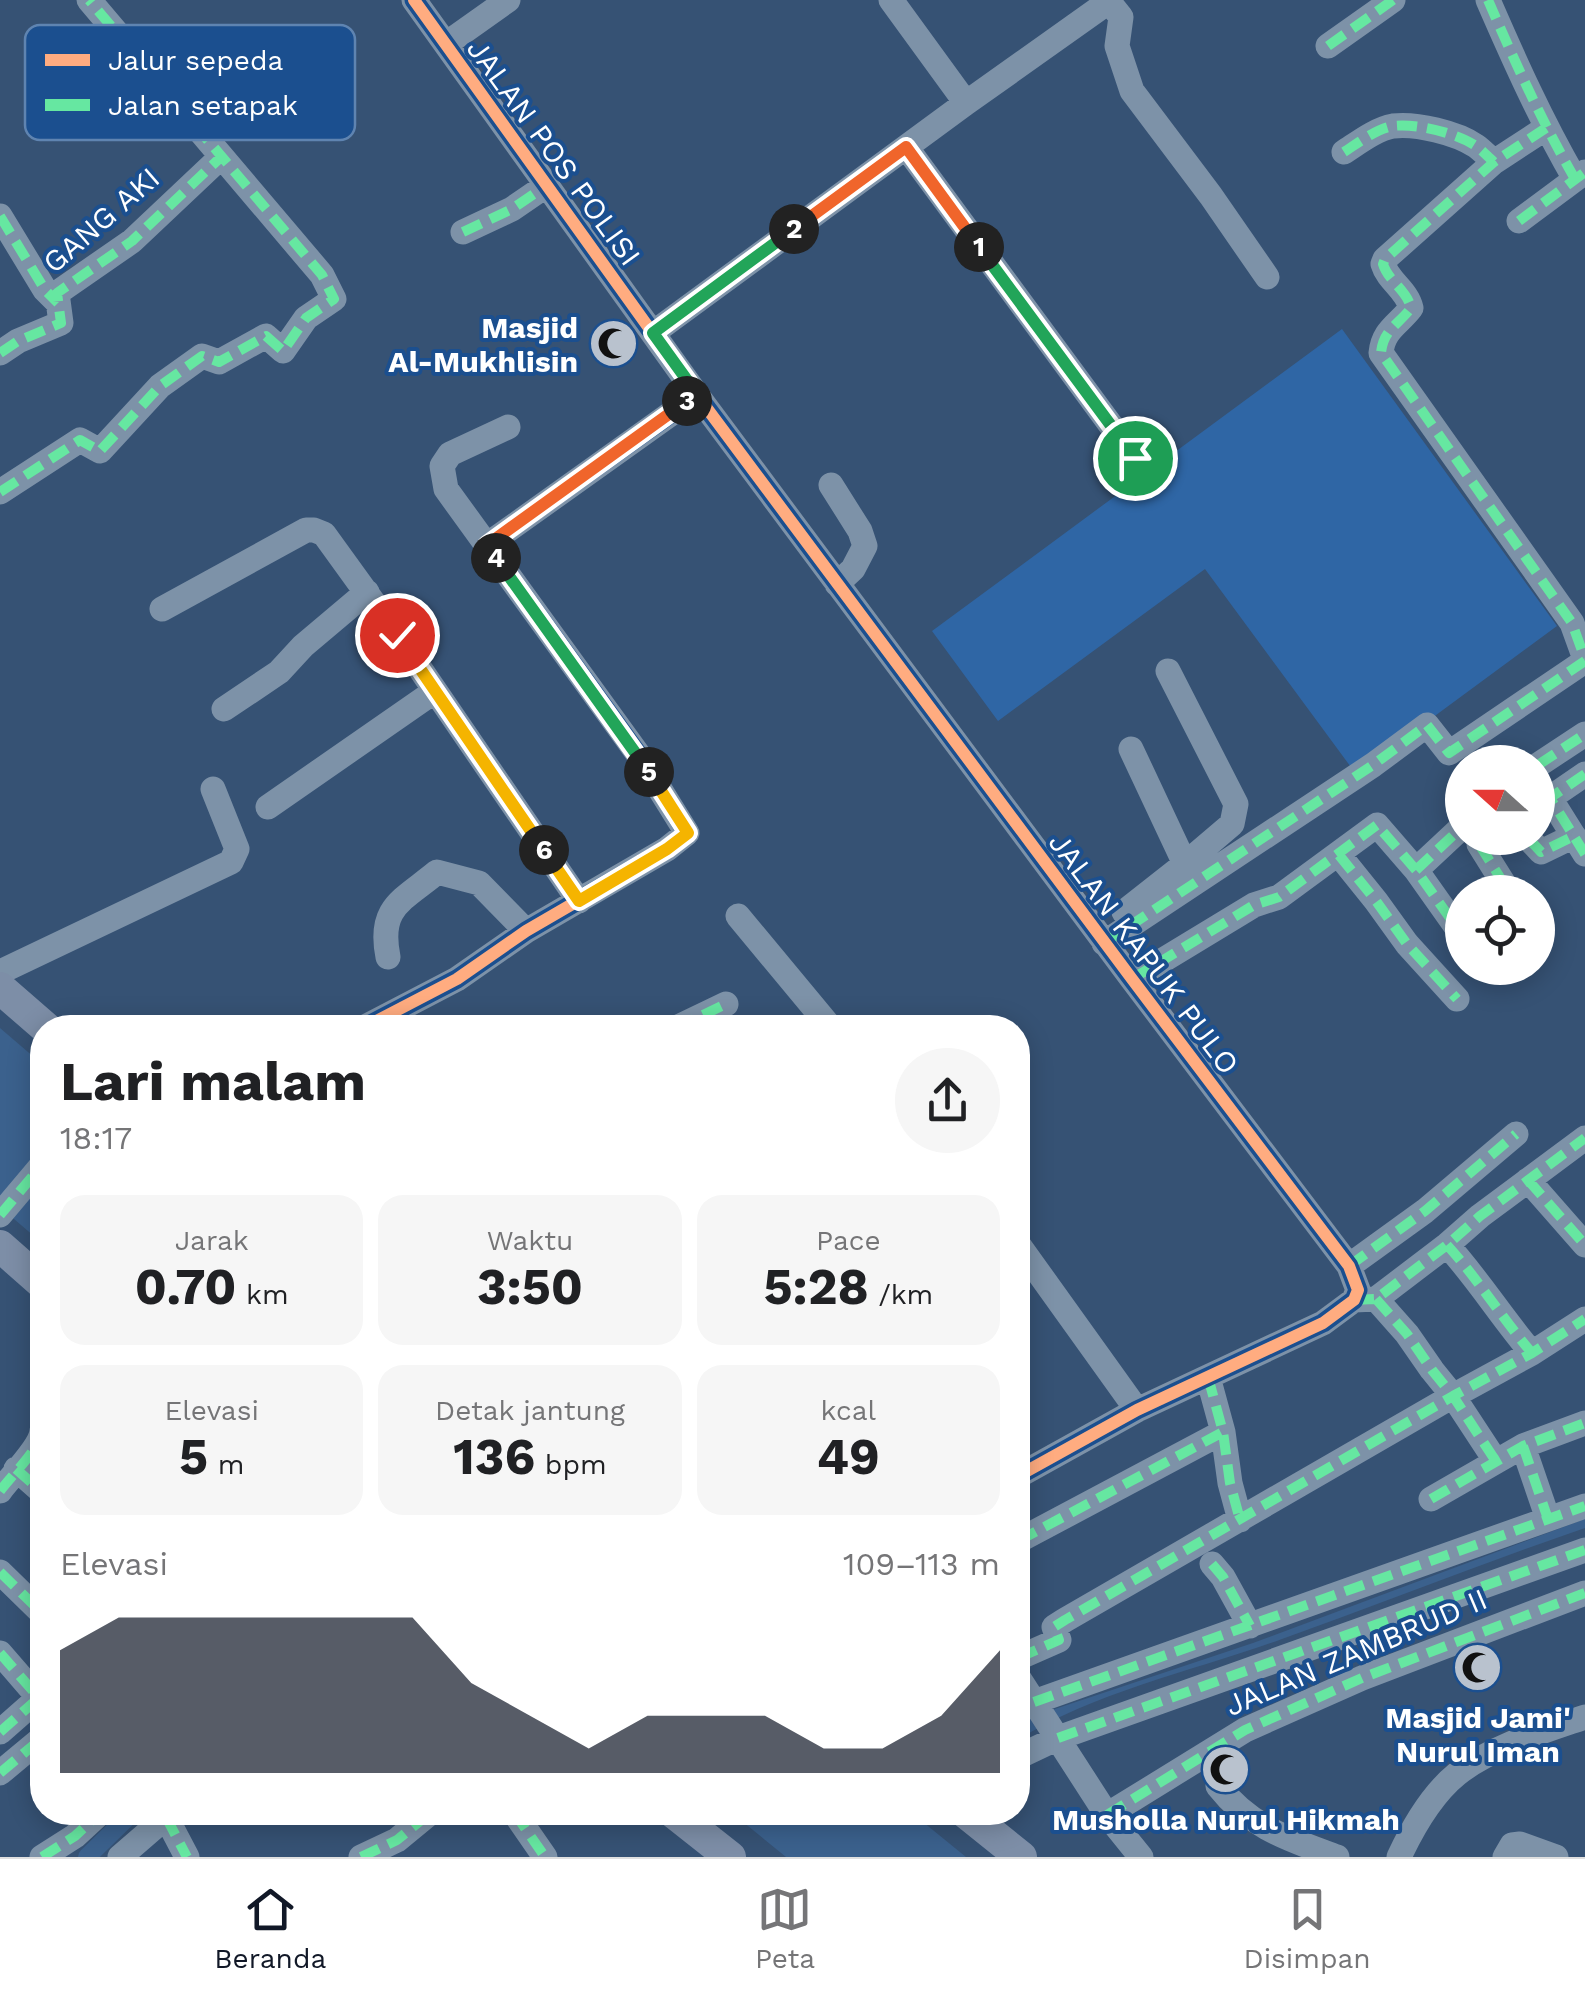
<!DOCTYPE html>
<html lang="id">
<head>
<meta charset="utf-8">
<style>
	:root { --surface:#fff; --page:#f6f6f6; --text:#202124; --muted:#757577; --line:#e0e0e0; --accent:#111827 }
	body { margin:0; font-family:"Work Sans",sans-serif; background:var(--page); color:var(--text); height:100vh; display:flex; flex-direction:column; font-size:38px; white-space:nowrap }
	* { box-sizing:border-box; margin:0 }
	p { font-size:32px; color:var(--muted) }
	.icon { flex:none; width:55px; height:55px; fill:none; stroke:currentColor; stroke-width:2; stroke-linecap:round; stroke-linejoin:round }
	.map { position:relative; flex:1; overflow:hidden }
	.side { position:absolute; left:30px; top:1015px; width:1000px; height:810px; display:flex; flex-direction:column; background:var(--surface); border-radius:40px; box-shadow:0 5px 25px #0003 }
	.side>* { flex:none }
	.needle { width:65px; rotate:291deg }
	.buttons { position:absolute; left:1445px; top:745px; display:grid; gap:20px }
	.buttons a { display:grid; place-items:center; width:110px; height:110px; border-radius:50%; background:var(--surface); box-shadow:0 5px 25px #0003; font-size:50px }
	.pin { position:absolute; display:grid; place-items:center; width:85px; height:85px; color:#fff; margin:-42px; border:5px solid #fff; border-radius:50%; box-shadow:0 2px 10px #0007 }
	.km { position:absolute; width:50px; height:50px; margin:-25px; border-radius:50%; background:#222; color:#fff; font-size:28px; line-height:50px; text-align:center }
	.round { display:grid; place-items:center; flex:none; width:105px; height:105px; border-radius:52px; background:var(--page) }
	.head { display:flex; align-items:center; justify-content:space-between; height:170px; padding:0 30px }
	h1 { font-size:55px; font-weight:700; line-height:75px }
	.figures { display:grid; grid-template-columns:repeat(3,1fr); gap:15px; height:170px; padding:10px 30px }
	.figures div { display:grid; align-content:center; border-radius:25px; background:var(--page); text-align:center }
	.figures b { font-size:50px; font-weight:700 }
	.figures small { font-size:28px; font-weight:400 }
	.figures p { font-size:28px }
	.chart { height:280px; padding:20px 30px }
	.chart p { display:flex; justify-content:space-between }
	.chart svg { width:100%; height:180px; margin-top:10px; fill:var(--accent); opacity:.7 }
	.tab-bar { display:flex; justify-content:space-around; align-items:center; height:140px; border-top:2px solid var(--line); background:var(--surface); font-size:28px; color:var(--muted) }
	.tab-bar a { display:grid; justify-items:center; gap:5px }
	.tab-bar .selected { color:var(--accent) }
	.map>svg:first-child { display:block }
	.green { fill:#2f66a5 }
	.water { fill:#3b618d }
	.lines { fill:none; stroke-linecap:round; stroke-linejoin:round }
	.canal { stroke:#3b618d; stroke-width:18 }
	.minor { stroke:#7d92a8; stroke-width:25 }
	.major { stroke:#7d8ea7; stroke-width:32 }
	.quiet { stroke:#66e7a1; stroke-width:10; stroke-dasharray:20 10; stroke-linecap:butt }
	.cycleway-casing { stroke:#1b4f8f; stroke-width:19 }
	.cycleway { stroke:#ffac80; stroke-width:12 }
	.split-1-casing { stroke:#fff; stroke-width:20 }
	.split-2-casing { stroke:#fff; stroke-width:20 }
	.split-3-casing { stroke:#fff; stroke-width:20 }
	.split-4-casing { stroke:#fff; stroke-width:20 }
	.split-5-casing { stroke:#fff; stroke-width:20 }
	.split-6-casing { stroke:#fff; stroke-width:20 }
	.split-7-casing { stroke:#fff; stroke-width:20 }
	.split-1 { stroke:#22a559; stroke-width:12 }
	.split-2 { stroke:#f0652b; stroke-width:12 }
	.split-3 { stroke:#22a559; stroke-width:12 }
	.split-4 { stroke:#f0652b; stroke-width:12 }
	.split-5 { stroke:#22a559; stroke-width:12 }
	.split-6 { stroke:#f5b400; stroke-width:12 }
	.split-7 { stroke:#f5b400; stroke-width:12 }
	.labels { text-anchor:middle; dominant-baseline:central; stroke-width:8; stroke-linejoin:round; paint-order:stroke }
	.street-label { font-size:30px; fill:#fff; stroke:#1b4f8f }
	.poi-label { font-size:30px; font-weight:bold; fill:#fff; stroke:#1b4f8f }
	.key { fill:#1b4f8f; stroke:#5f84b1; stroke-width:2.5 }
	.key-label { font-size:28px; fill:#fff }
</style>
</head>
<body>
<div class="map">
<svg width="1585" height="1857" viewBox="0 0 1585 1857">
	<rect width="100%" height="100%" fill="#365274"/>
	<path class="green" d="M1342,329L1557,626L1356,774L1205,569L998,721L932,631Z"/>
	<path class="water" d="M0,1028L42,1064V1243L0,1207Z
		M1585,1519V1528C1483,1563 1383,1603 1282,1639C1195,1671 1096,1691 1018,1740L1019,1721L1253,1643Z
		M732,1813H912L966,1857H786Z"/>
	<g class="lines">
		<path class="canal" d="M87,1857L133,1812"/>
		<path class="minor" d="M414,0L697,395L1132,979L1349,1266L1358,1290L1354,1300L1323,1323L1137,1410L1018,1476
			M891,0L966,103
			M1488,0C1515,62 1541,120 1575,179
			M1109,2L1121,17L1117,46L1132,91L1211,196L1267,277
			M446,44L508,0
			M1328,46L1393,0
			M1546,128L1494,162L1385,259L1383,264C1388,281 1407,290 1411,308C1398,325 1383,330 1381,353L1572,623L1585,659
			M906,147L1135,458
			M1344,152C1358,143 1376,129 1393,126C1416,123 1457,133 1476,146C1482,150 1488,157 1494,162
			M0,216L45,290L58,303
			M1519,221L1585,172
			M463,232L512,209L547,185
			M653,333L966,103L1111,0
			M0,353L18,341L61,323L57,293L132,241L221,157
			M831,485L860,531L865,546L853,569L837,584
			M0,492L80,440L100,451L160,386L202,356L219,362L266,336L283,351L306,318L334,299L322,275L89,0
			M487,545L697,395
			M162,609L306,530H314L324,534L397,635L579,901
			M1168,671L1236,804L1232,824L1185,864
			M224,709L279,672L303,646L367,592
			M1538,765L1585,734
			M1585,774L1550,798L1585,854
			M268,807L435,691
			M1528,838L1541,852L1574,836
			M1479,844L1509,892
			M1339,855L1376,901L1407,944L1457,999
			M1416,870L1462,827
			M1124,912L1185,864L1131,749
			M738,916L831,1028
			M1104,943L1373,765L1427,725L1449,753L1585,661
			M388,957C378,907 402,901 437,872L479,883L526,931
			M0,972L231,862L237,849L213,789
			M1132,979L1254,905L1279,897L1377,825L1416,870L1462,935
			M363,1028L457,979L526,931L667,849L687,833L638,754L446,489L442,466L450,454L508,427
			M676,1028L726,1004
			M1528,1180L1585,1245
			M0,1215L42,1165
			M1018,1244L1137,1410
			M1447,1245C1478,1279 1502,1318 1532,1353
			M1349,1266L1425,1211L1516,1134
			M1376,1299L1407,1334L1432,1370L1453,1396L1495,1460
			M1354,1300L1376,1299L1447,1245L1480,1216L1585,1138
			M1208,1377L1223,1432L1230,1483L1240,1520
			M1523,1446L1548,1519
			M16,1469L42,1492
			M0,1491C11,1476 41,1447 42,1431
			M1431,1499L1523,1446L1585,1423
			M1018,1541L1223,1432
			M1212,1564L1223,1577L1250,1626
			M0,1572L42,1613
			M0,1653L39,1698
			M1018,1658L1059,1640L1054,1627L1065,1620L1453,1396L1532,1353L1585,1319
			M1018,1677L1107,1815L1141,1857
			M1034,1702L1585,1506
			M0,1732L42,1695
			M1018,1757L1058,1738L1585,1550
			M0,1773L42,1738
			M1218,1786C1251,1828 1289,1839 1337,1857
			M522,1812L518,1818L545,1857
			M1107,1815L1245,1730L1362,1678L1585,1593
			M166,1817L187,1857
			M42,1857L75,1836L101,1812
			M120,1857L172,1812
			M361,1857L397,1840L431,1812
			M1399,1857C1413,1827 1431,1795 1457,1774C1491,1747 1544,1731 1585,1717
			M1505,1857L1512,1845L1520,1844L1556,1857"/>
		<path class="major" d="M0,988L46,1028
			M0,1246L42,1283
			M673,1812L730,1857
			M965,1812L1021,1857"/>
		<path class="quiet" d="M1488,0C1515,62 1541,120 1575,179
			M1328,46L1393,0
			M1546,128L1494,162L1385,259L1383,264C1388,281 1407,290 1411,308C1398,325 1383,330 1381,353L1572,623L1585,659
			M1344,152C1358,143 1376,129 1393,126C1416,123 1457,133 1476,146C1482,150 1488,157 1494,162
			M0,216L45,290L58,303
			M1519,221L1585,172
			M463,232L512,209L547,185
			M0,353L18,341L61,323L57,293L132,241L221,157
			M0,492L80,440L100,451L160,386L202,356L219,362L266,336L283,351L306,318L334,299L322,275L89,0
			M1538,765L1585,734
			M1585,774L1550,798L1585,854
			M1528,838L1541,852L1574,836
			M1479,844L1509,892
			M1339,855L1376,901L1407,944L1457,999
			M1416,870L1462,827
			M1104,943L1373,765L1427,725L1449,753L1585,661
			M1132,979L1254,905L1279,897L1377,825L1416,870L1462,935
			M676,1028L726,1004
			M1528,1180L1585,1245
			M0,1215L42,1165
			M1447,1245C1478,1279 1502,1318 1532,1353
			M1349,1266L1425,1211L1516,1134
			M1376,1299L1407,1334L1432,1370L1453,1396L1495,1460
			M1354,1300L1376,1299L1447,1245L1480,1216L1585,1138
			M1208,1377L1223,1432L1230,1483L1240,1520
			M1523,1446L1548,1519
			M16,1469L42,1492
			M0,1491C11,1476 41,1447 42,1431
			M1431,1499L1523,1446L1585,1423
			M1018,1541L1223,1432
			M1212,1564L1223,1577L1250,1626
			M0,1572L42,1613
			M0,1653L39,1698
			M1018,1658L1059,1640L1054,1627L1065,1620L1453,1396L1532,1353L1585,1319
			M1034,1702L1585,1506
			M0,1732L42,1695
			M1058,1738L1585,1550
			M0,1773L42,1738
			M522,1812L518,1818L545,1857
			M1107,1815L1245,1730L1362,1678L1585,1593
			M166,1817L187,1857
			M42,1857L75,1836L101,1812
			M361,1857L397,1840L431,1812"/>
		<defs>
			<path id="cycleway" d="M414,0L697,395L1132,979L1349,1266L1358,1290L1354,1300L1323,1323L1137,1410L1018,1476
				M363,1028L457,979L526,931L667,849L687,833L638,754L487,545L697,395"/>
		</defs>
		<use href="#cycleway" class="cycleway-casing"/>
		<use href="#cycleway" class="cycleway"/>
	</g>
	<g class="lines">
		<defs>
			<path id="split-1" d="M979,247L1135,458"/>
			<path id="split-2" d="M794,229L906,147L979,247"/>
			<path id="split-3" d="M687,401L697,394L653,333L794,229"/>
			<path id="split-4" d="M496,558L487,545L687,401"/>
			<path id="split-5" d="M496,558L649,772"/>
			<path id="split-6" d="M544,850L579,901L667,849L688,833L649,772"/>
			<path id="split-7" d="M397,635L544,850"/>
		</defs>
		<use href="#split-1" class="split-1-casing"/>
		<use href="#split-2" class="split-2-casing"/>
		<use href="#split-3" class="split-3-casing"/>
		<use href="#split-4" class="split-4-casing"/>
		<use href="#split-5" class="split-5-casing"/>
		<use href="#split-6" class="split-6-casing"/>
		<use href="#split-7" class="split-7-casing"/>
		<use href="#split-1" class="split-1"/>
		<use href="#split-2" class="split-2"/>
		<use href="#split-3" class="split-3"/>
		<use href="#split-4" class="split-4"/>
		<use href="#split-5" class="split-5"/>
		<use href="#split-6" class="split-6"/>
		<use href="#split-7" class="split-7"/>
	</g>
	<defs>
		<symbol id="mosque-disc" viewBox="-11 -11 22 22"><circle r="9.5" fill="#b9c2ce" stroke="#1b4f8f"/><path d="M3.5-4.9A6 6 0 1 0 3.5 4.9A5 5 0 1 1 3.5-4.9Z" fill="#111"/></symbol>
	</defs>
	<g fill-rule="evenodd">
		<use href="#mosque-disc" x="586" y="316" width="55" height="55"/>
		<use href="#mosque-disc" x="1450" y="1640" width="55" height="55"/>
		<use href="#mosque-disc" x="1198" y="1742" width="55" height="55"/>
	</g>
	<g class="labels">
		<g class="street-label">
			<text transform="translate(554 152) rotate(54)">JALAN POS POLISI</text>
			<text transform="translate(101 220) rotate(-41)">GANG AKI</text>
			<text transform="translate(1144 953) rotate(53)">JALAN KAPUK PULO</text>
			<text transform="translate(1356 1652) rotate(-23)">JALAN ZAMBRUD II</text>
		</g>
		<g class="poi-label">
			<text x="578" y="327" text-anchor="end">Masjid<tspan x="578" dy="34">Al-Mukhlisin</tspan></text>
			<text x="1478" y="1717">Masjid Jami'<tspan x="1478" dy="34">Nurul Iman</tspan></text>
			<text x="1226" y="1819">Musholla Nurul Hikmah</text>
		</g>
	</g>
	<rect x="25" y="25" width="330" height="115" rx="15" class="key"/>
	<rect x="45" y="54" width="45" height="12" fill="#ffac80"/>
	<rect x="45" y="99" width="45" height="12" fill="#66e7a1"/>
	<g class="key-label">
		<text x="108" y="70">Jalur sepeda</text>
		<text x="108" y="115">Jalan setapak</text>
	</g>
</svg>
<div class="buttons">
<a><svg class="needle" viewBox="-14 -14 28 28"><path d="M0-13l5 13h-10z" fill="#e53935"/><path d="M0 13l5-13h-10z" fill="#757577"/></svg></a>
<a><svg class="icon" aria-label="locate" viewBox="0 0 24 24"><circle cx="12" cy="12" r="6"/><path d="M12 2v4M12 18v4M2 12h4M18 12h4"/></svg></a>
</div>
<div class="pin" style="left:1135px;top:458px;background:#1e9e55"><svg class="icon" aria-label="arrive" viewBox="0 0 24 24"><path d="M6 21V4h12l-3 4 3 4H6"/></svg></div>
<div class="pin" style="left:397px;top:635px;background:#d93025"><svg class="icon" aria-label="check" viewBox="0 0 24 24"><path d="M5 12l5 5 9-10"/></svg></div>
<b class="km" style="left:979px;top:247px">1</b>
<b class="km" style="left:794px;top:229px">2</b>
<b class="km" style="left:687px;top:401px">3</b>
<b class="km" style="left:496px;top:558px">4</b>
<b class="km" style="left:649px;top:772px">5</b>
<b class="km" style="left:544px;top:850px">6</b>
<section class="side">
<div class="head"><div><h1>Lari malam</h1><p>18:17</p></div><a class="round"><svg class="icon" aria-label="share" viewBox="0 0 24 24"><path d="M12 15V3M7 8l5-5 5 5M5 13v7h14v-7"/></svg></a></div>
<div class="figures">
<div><p>Jarak</p><b>0.70<small> km</small></b></div>
<div><p>Waktu</p><b>3:50</b></div>
<div><p>Pace</p><b>5:28<small> /km</small></b></div>
</div>
<div class="figures">
<div><p>Elevasi</p><b>5<small> m</small></b></div>
<div><p>Detak jantung</p><b>136<small> bpm</small></b></div>
<div><p>kcal</p><b>49</b></div>
</div>
<div class="chart"><p><span>Elevasi</span>109–113 m</p>
<svg viewBox="0 0 160 44" preserveAspectRatio="none"><path d="M0 44V14L10 6L20 6L30 6L40 6L50 6L60 6L70 22L80 30L90 38L100 30L110 30L120 30L130 38L140 38L150 30L160 14V44z"/></svg>
</div>
</section>
</div>
<nav class="tab-bar">
<a class="selected"><svg class="icon" aria-label="home" viewBox="0 0 24 24"><path d="M3 11l9-7 9 7M6 9v11h12V9"/></svg>Beranda</a>
<a><svg class="icon" aria-label="map" viewBox="0 0 24 24"><path d="M3 6l6-2 6 2 6-2v14l-6 2-6-2-6 2zM9 4v14M15 6v14"/></svg>Peta</a>
<a><svg class="icon" aria-label="saved" viewBox="0 0 24 24"><path d="M7 4h10v16l-5-4-5 4z"/></svg>Disimpan</a>
</nav>
</body>
</html>
